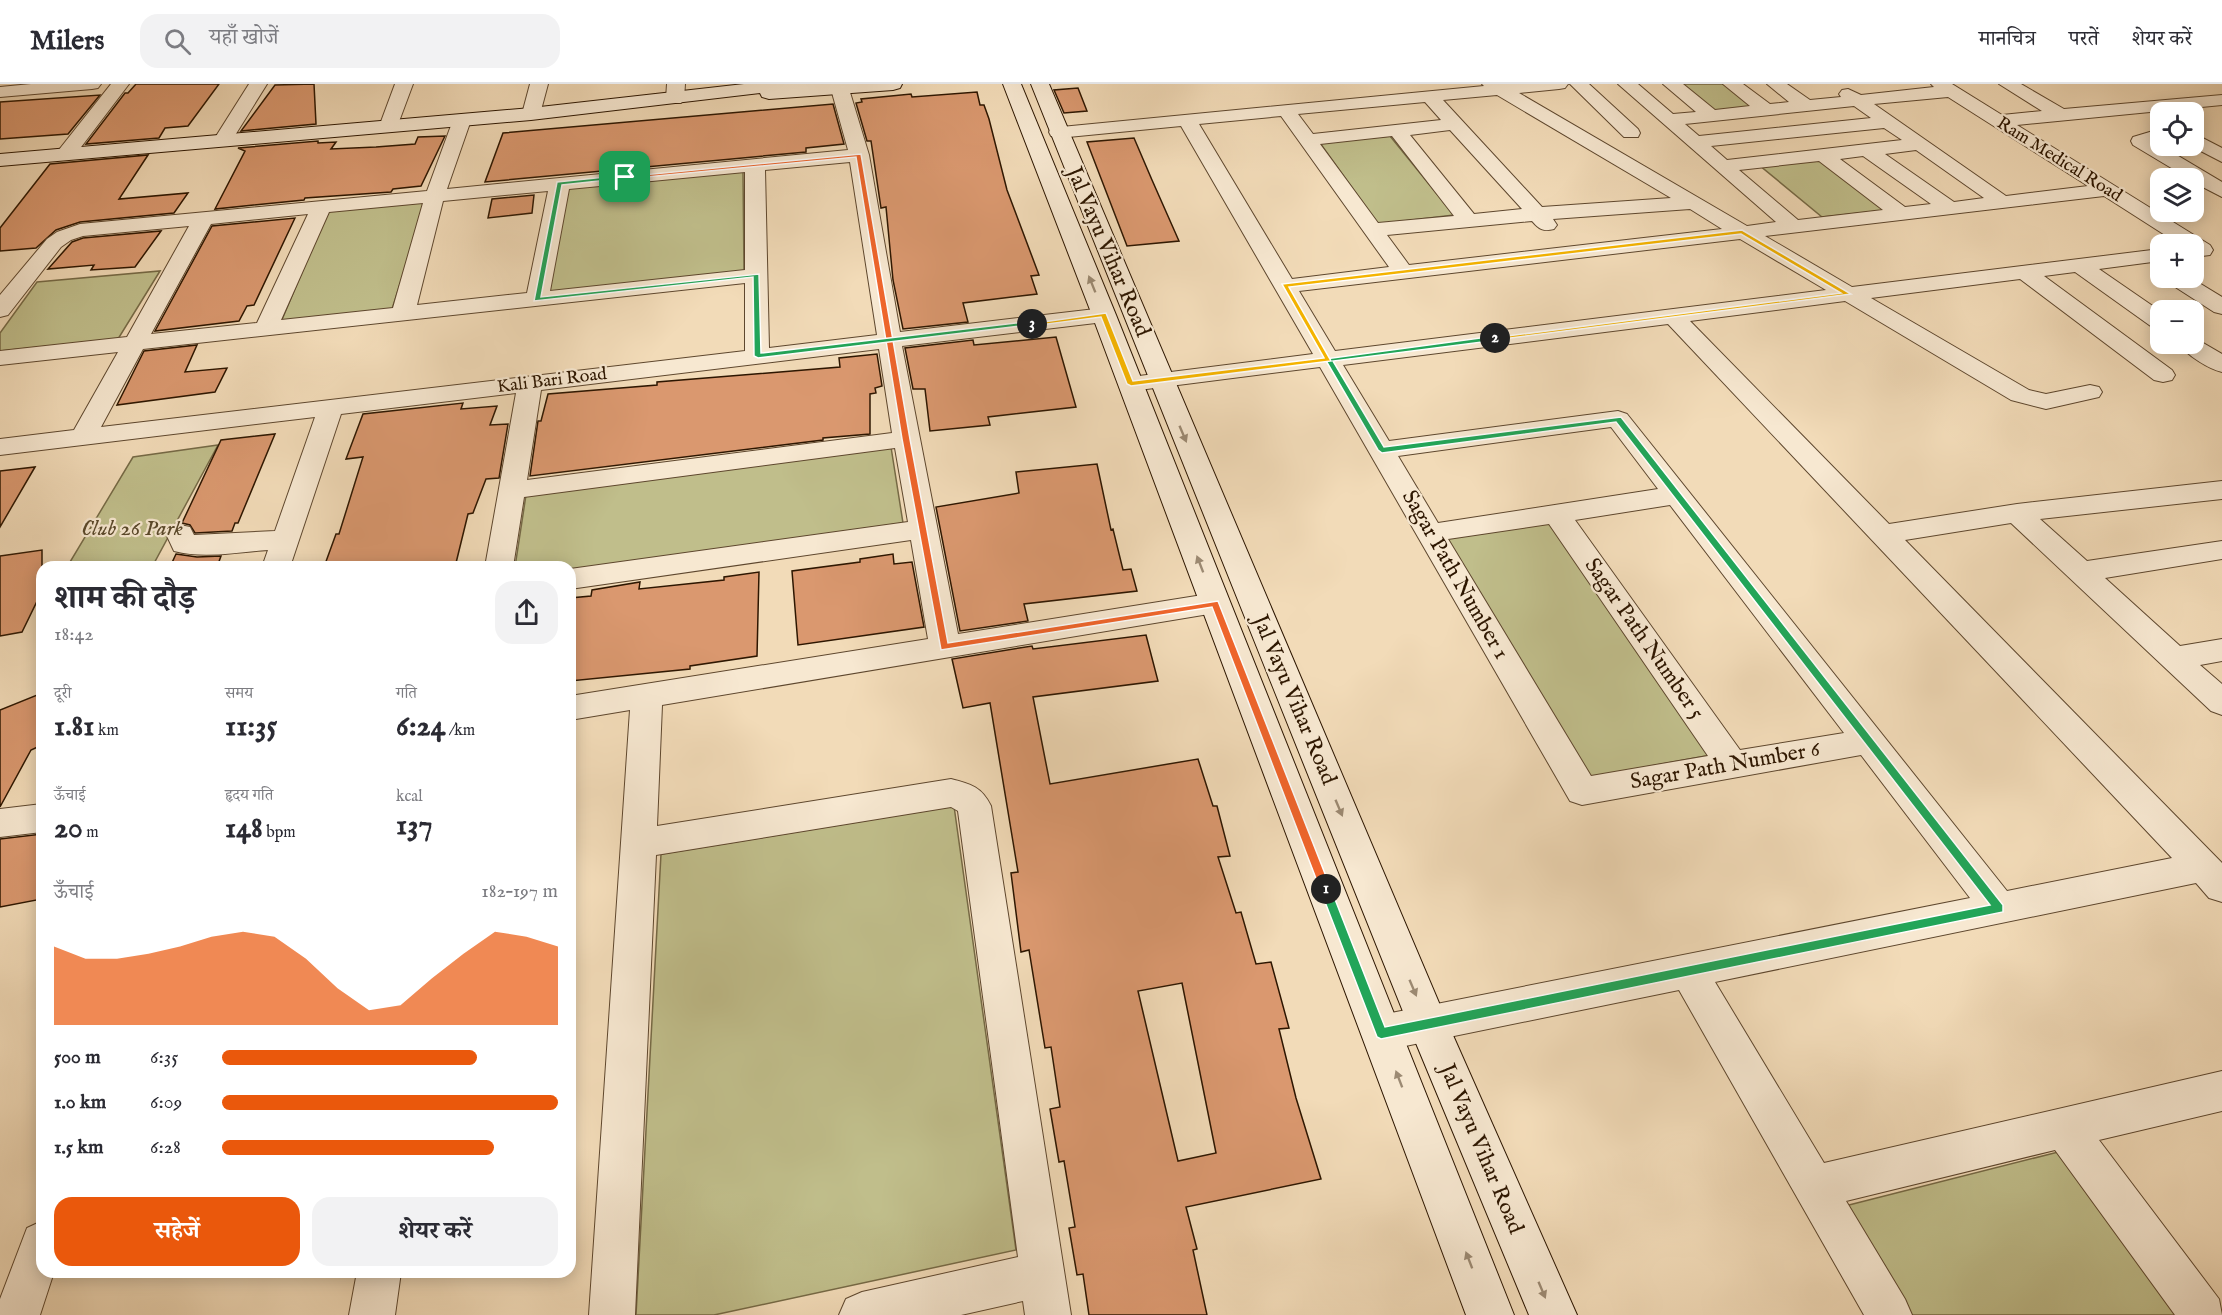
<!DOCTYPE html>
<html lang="hi">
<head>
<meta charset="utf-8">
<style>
	:root { --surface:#fff; --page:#f2f2f3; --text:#2b2b33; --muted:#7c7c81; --line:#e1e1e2; --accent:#ea580c }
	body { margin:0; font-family:"IM FELL English","Noto Serif Devanagari",serif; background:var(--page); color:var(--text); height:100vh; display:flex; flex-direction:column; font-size:22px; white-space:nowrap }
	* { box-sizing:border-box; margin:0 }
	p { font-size:20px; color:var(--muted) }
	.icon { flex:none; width:33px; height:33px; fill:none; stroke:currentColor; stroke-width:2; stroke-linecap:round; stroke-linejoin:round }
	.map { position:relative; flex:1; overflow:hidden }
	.details { position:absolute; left:36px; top:477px; width:540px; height:717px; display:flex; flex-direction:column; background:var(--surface); border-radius:18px; box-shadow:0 3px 15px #0003 }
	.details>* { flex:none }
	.fabs { position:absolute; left:2150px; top:18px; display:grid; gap:12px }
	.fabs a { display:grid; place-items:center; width:54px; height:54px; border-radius:12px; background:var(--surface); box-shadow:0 3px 15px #0003; font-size:30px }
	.pin { position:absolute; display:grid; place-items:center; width:51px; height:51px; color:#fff; margin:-26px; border-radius:12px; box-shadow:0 3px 9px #0006 }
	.km { position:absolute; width:30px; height:30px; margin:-15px; border-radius:50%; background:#222; color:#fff; font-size:16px; line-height:30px; text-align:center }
	.round { display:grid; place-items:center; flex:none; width:63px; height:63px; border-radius:18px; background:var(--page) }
	.summary { display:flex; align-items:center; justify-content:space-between; height:102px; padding:0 18px }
	h1 { font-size:33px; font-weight:700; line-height:45px }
	.figures { display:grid; grid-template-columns:repeat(3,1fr); gap:9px; height:102px; padding:6px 18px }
	.figures div { display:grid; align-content:center }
	.figures b { font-size:30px; font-weight:700 }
	.figures small { font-size:16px; font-weight:400 }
	.figures p { font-size:16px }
	.chart { height:168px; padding:12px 18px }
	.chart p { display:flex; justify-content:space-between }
	.chart svg { width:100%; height:108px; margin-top:6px; fill:var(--accent); opacity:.7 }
	.cta { display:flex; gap:12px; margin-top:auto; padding:12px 18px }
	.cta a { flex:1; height:69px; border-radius:18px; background:var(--accent); color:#fff; font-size:24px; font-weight:700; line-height:69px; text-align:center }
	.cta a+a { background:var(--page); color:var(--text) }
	ul { padding:0 18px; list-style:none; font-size:20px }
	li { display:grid; grid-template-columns:96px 72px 1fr; align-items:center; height:45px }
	li i { height:15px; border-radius:8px; background:var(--accent) }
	header { display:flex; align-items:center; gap:36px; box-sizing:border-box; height:84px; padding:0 30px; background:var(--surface); border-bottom:2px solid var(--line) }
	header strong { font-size:28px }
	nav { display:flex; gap:33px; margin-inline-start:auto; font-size:21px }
	.search { width:420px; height:54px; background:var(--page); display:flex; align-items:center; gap:15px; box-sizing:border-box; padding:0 21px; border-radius:18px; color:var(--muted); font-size:22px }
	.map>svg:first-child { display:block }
	.green { fill:#c0be8b; stroke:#766a46; stroke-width:1.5 }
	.building { fill:#da986f; stroke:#2d1600; stroke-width:1.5; fill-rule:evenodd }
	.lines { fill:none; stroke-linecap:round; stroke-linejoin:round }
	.street-casing { stroke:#5e472e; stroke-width:2 }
	.secondary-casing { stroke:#2d1600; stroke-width:2 }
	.street { fill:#f7e8d1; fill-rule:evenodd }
	.secondary { fill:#f7e8d1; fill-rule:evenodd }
	.oneway { fill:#9c8a73 }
	.split-1 { fill:#f0652b; stroke:#fff; stroke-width:1.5 }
	.split-2 { fill:#22a559; stroke:#fff; stroke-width:1.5 }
	.split-3 { fill:#f5b400; stroke:#fff; stroke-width:1.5 }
	.split-4 { fill:#22a559; stroke:#fff; stroke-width:1.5 }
	.labels { text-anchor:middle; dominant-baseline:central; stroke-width:4.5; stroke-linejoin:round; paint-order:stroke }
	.far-street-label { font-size:18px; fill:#2d1600; stroke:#f7e8d1 }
	.street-label { font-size:22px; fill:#2d1600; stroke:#f7e8d1 }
	.park-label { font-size:22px; font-style:italic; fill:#59482a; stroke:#f7e8d1 }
</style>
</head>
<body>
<header>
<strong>Milers</strong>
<div class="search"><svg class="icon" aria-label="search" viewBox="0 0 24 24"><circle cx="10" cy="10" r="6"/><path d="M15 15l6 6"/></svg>यहाँ खोजें</div>
<nav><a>मानचित्र</a><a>परतें</a><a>शेयर करें</a></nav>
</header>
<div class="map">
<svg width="2222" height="1231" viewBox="0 0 2222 1231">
	<rect width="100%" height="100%" fill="#f2dbb8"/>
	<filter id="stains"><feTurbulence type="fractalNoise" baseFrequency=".00333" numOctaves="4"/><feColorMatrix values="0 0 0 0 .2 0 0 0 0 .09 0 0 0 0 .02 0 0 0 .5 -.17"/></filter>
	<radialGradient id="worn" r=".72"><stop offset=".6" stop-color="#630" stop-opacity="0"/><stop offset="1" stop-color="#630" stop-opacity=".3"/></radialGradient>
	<path class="green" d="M1679,0H1726L1756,23L1714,28Z
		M1390,52L1454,131L1378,140L1320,59Z
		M1822,75L1888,126L1822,133L1759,81Z
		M743,87L744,188L541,209L562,104Z
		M427,116L392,225L281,238L328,126Z
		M160,187L118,255L0,267V249L37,198Z
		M218,361L152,483H67L133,373Z
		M891,363L903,439L570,486V483H515L526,411Z
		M1553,439L1711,671L1585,694L1445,455Z
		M954,722L1016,1166L714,1231H636L661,770Z
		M2062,1067L2183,1231H1911L1845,1122Z"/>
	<path class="building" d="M136,0H219L188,42L165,44L159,54L86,60L125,9H128Z
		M314,0L316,40L241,47L275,1Z
		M1078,4L1087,27L1064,29L1054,6Z
		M977,8L980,21H984L989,35L1007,106L1039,191L1031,192L1037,210L963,219L968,238L903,245L893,196L886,123L881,124L871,57H867L856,19L862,18L861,15L911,10L912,13Z
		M100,11L68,50L0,55V18Z
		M833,20L844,60L806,64V68L485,98L503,49Z
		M445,52L421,102L393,105L391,108L305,114L304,116L215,125L245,67L238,64L318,57V59L336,58L331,65L376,63L415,60L418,53Z
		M1134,54L1152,96L1179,157L1127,162L1087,58Z
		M148,71L119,115L188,109L174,129L80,138L56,146L36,164L0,167V144L50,80Z
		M534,111L532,129L488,134L492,115Z
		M295,134L254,221L247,222L239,237L155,247L212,142Z
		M161,147L135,183L91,186L94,181L48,185L72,158L83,154Z
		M1056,253L1076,323L988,333L990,341L930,347L925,305H913L905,264L973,256L974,261Z
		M197,261L185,288L227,284L215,308L117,321L144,267Z
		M877,270L882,302L875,304L876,309L870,310V350L823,354V356L530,392L538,337H541L548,310L657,301V298L840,283L839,274Z
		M463,319L461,325L497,322L490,341L508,340L499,394L486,395L473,429L468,430L456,479L425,483H324L336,450H339L363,373L346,375L363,330Z
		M275,350L238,439H235L232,447L195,449L190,441L182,439L221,356Z
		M1097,380L1111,446L1113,445L1123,486L1131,485L1137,507L1024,520L1028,537L960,547L936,423L1019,409L1016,388Z
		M35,383L0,443V387Z
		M42,466V507L22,548L0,552V472Z
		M176,470L197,473L221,472L217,483H170Z
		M893,470L894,480L912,478L924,543L798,561L792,487L860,478V475Z
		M759,488L757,572L690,582V585L570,597V514L591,512L592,506L640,498L639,505L724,496V493Z
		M1146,551L1158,597L1033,613L1050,700L1198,675L1213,722H1217L1230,772L1218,773L1236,829L1241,828L1256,880L1271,878L1289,944L1279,945L1296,1014L1321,1095L1186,1123L1197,1165L1193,1166L1207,1231H1089L1083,1190L1077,1191L1069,1144L1075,1143L1064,1077L1059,1078L1050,1025L1060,1023L1051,963L1045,964L1029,866L1021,868L1011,789L1018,788L990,619L963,624L952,575L1032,562L1033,565ZM1182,899L1216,1069L1178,1077L1138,907Z
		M42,609V661L31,666L0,723V626Z
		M42,750V815L0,823V755Z"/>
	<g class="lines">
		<defs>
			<path id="street" d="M31,0H101L98,4L92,5L0,13V3Z
				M111,0H129L72,75H58L55,71L58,67Z
				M249,0H267L229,61H215L213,57Z
				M395,0H413L397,43L395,47H381L379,43Z
				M530,0H548L540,30L537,34H525L522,30Z
				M667,0H685L684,15L681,19H669L666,15Z
				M841,0L849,5L869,71L900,248L1104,224L1112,226L1115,231L1112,236L1104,238L902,262L958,550L1215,509L1225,512L1230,519L1225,526L1215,529L662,621L657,742L951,695C971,700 982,703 991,722L1071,1231H1025L1023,1217L961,1231H839L846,1215L862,1208L1018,1173L958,727L951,723L656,771L635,1231H589L630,626L570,636V612L928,555L911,456L570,505V485L908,438L895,364L524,413L513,483H485L516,309L341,330L290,483H262L268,466C238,468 204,475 174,467L166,450L170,443L180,441L190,443L194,451L275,447L315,333L0,371V355L74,346L118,268L0,281V267L127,253L189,142L83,152L71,156L61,163L8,231L0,233V211L47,155L57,148L80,140L427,107L453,36L456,32H468L471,36L447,105L848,66L831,5L834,1ZM850,78L877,251L769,264L765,86ZM745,88V186L550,207L569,105ZM548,107L527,209L417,221L443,117ZM423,119L393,224L281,236L329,128ZM308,130L257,239L151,250L211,140ZM745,199V267L101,343L143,265ZM879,265L892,349L527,396L541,306Z
				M1482,0H1568L1565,4L1559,5L1519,9L1747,142L1776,138L1618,0H1638L1673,30L1696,28L1663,0H1683L1715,26L1750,22L1723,0H1743L1770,20L1789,18L1767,0H1787L1810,16L1841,13L1839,10L1842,6L1848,5L1861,11L1934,3L1931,0H1952L2002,31L2042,27L1999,0H2021L2064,25L2222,11V21L2017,41L2210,161L2213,166L2210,171L2202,172L2194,171L2193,160H2179L2104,112L1765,152L1852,203L2160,165V177L2099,185L2160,227V245L2152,243L2075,188L2044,192L2172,286L2175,291L2172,296L2163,298L2154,296L2020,195L1871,214L2029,306L2046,310L2090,301L2099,303L2102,308L2099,313L2046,325L2011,316L1845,217L1690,237L1889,440L2017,420L2222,397V415L2040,435L2087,477L2222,457V475L2105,494L2180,562L2222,555V577L2200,581L2222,600V631L2211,627L2011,439L1905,456L2222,779V818L2209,814L2196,799L1715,898L1824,1079L2222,987V1027L2099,1056L2219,1215L2222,1231H2175L2055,1066L1846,1117L1905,1215L1912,1231H1864L1679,906L1381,967L1367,962L1361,949L1367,936L1381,931L1970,814L1861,671L1582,721L1570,717L1320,283L1131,307L1122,305L1119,300L1122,295L1131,293L1313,270L1181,42L1058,54L1051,52L1049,48L1051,44L1484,2ZM1497,11L1671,114L1542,123L1443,16ZM1948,13L2088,102L2006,112L1874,20ZM1425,18L1441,36L1313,50L1298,30ZM1854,22L1871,34L1699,52L1685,40ZM1281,32L1389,183L1292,195L1199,40ZM1884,44L1902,56L1727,76L1711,62ZM1450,46L1522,125L1474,130L1410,51ZM1392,52L1454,132L1378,139L1320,60ZM1916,66L1984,114L1954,118L1885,70ZM1863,72L1931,120L1905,123L1840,75ZM1819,77L1883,126L1798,136L1739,86ZM1690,125L1722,145L1409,181L1387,151L1532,137C1539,145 1543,148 1554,145L1557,141L1553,135ZM1740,155L1826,206L1335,267L1299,207ZM1668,240L2172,774L2007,807L1627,330L1618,327L1389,357L1343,281ZM1611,343L1658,405L1438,439L1398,372ZM1670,421L1844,649L1740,666L1575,436ZM1549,440L1708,672L1591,692L1448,455Z
				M1570,0H1589L1638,45L1640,49L1638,53H1624Z
				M2153,47L2160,50V56L2155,58L2222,98V113L2193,98V94H2188L2133,61L2131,57L2133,53Z
				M2193,49L2222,64V78L2191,62H2193Z
				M2166,194H2191L2222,213V230L2214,228L2169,199Z
				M2193,253L2222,270V288C2209,285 2186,271 2180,260H2193Z
				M42,720V748L0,753V725Z
				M42,1137V1188H54L40,1231H0V1215L27,1144Z
				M357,1188H401L395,1231H349Z"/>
			<path id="secondary" d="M744,0H902L900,4L893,6L769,15L762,13L760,9L531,36L0,82V70L531,24Z
				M1003,0H1021L1116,231L1514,1231H1466L1092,231Z
				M1031,0H1049L1448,940L1577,1231H1529L1408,940Z"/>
		</defs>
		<use href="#street" class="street-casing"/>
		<use href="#secondary" class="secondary-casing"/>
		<use href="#street" class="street"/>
		<use href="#secondary" class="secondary"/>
	</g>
	<defs><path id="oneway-solid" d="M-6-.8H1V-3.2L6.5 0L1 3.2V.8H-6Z" transform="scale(1.5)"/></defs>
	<g class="oneway">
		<use href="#oneway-solid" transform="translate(1092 200) rotate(-112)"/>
		<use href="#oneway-solid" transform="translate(1183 350) rotate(67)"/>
		<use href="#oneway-solid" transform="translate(1200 480) rotate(-111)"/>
		<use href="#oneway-solid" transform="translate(1339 724) rotate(67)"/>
		<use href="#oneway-solid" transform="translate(1413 904) rotate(67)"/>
		<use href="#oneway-solid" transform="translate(1399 995) rotate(-111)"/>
		<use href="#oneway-solid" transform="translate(1469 1176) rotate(-111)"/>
		<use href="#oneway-solid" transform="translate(1542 1206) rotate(67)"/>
	</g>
	<path class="split-1" d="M861,70L910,355L948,559L1218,517L1331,805L1329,808L1326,809L1320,805L1212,523L941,566L902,355L856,73L625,95L622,93Z"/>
	<path class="split-2" d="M1495,252L1498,256L1333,277L1384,363L1621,333L2003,821V828L1381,955L1377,953L1320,805L1326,800L1331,805L1385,943L1990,821L1616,338L1382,369L1378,366L1325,275Z"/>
	<path class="split-3" d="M1742,146L1851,210L1495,256L1492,254L1841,209L1741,150L1289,203L1331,277L1131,302L1127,300L1101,233L1032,242L1029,240L1106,229L1133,297L1324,274L1282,200Z"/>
	<path class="split-4" d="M625,91L627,94L562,101L541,213L759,190L761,269L1032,237L1036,240L758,274L754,272L753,193L534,217L557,98Z"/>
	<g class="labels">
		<g class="far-street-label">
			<text transform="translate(2059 76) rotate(32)">Ram Medical Road</text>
			<text transform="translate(552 297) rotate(-7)">Kali Bari Road</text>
		</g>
		<g class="street-label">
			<text transform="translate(1108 168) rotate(67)">Jal Vayu Vihar Road</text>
			<text transform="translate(1455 491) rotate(60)">Sagar Path Number 1</text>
			<text transform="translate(1644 555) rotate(55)">Sagar Path Number 5</text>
			<text transform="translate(1294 616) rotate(67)">Jal Vayu Vihar Road</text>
			<text transform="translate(1725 682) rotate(-10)">Sagar Path Number 6</text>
			<text transform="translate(1481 1065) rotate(67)">Jal Vayu Vihar Road</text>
		</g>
		<g class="park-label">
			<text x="132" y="445">Club 26 Park</text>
		</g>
	</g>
	<rect width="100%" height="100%" filter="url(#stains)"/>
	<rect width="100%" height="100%" fill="url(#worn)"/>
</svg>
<div class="fabs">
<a><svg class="icon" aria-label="locate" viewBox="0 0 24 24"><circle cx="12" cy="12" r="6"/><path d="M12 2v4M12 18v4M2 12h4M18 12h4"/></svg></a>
<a><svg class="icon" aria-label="layers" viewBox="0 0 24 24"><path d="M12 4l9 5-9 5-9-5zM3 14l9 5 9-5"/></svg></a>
<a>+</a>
<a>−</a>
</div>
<div class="pin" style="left:625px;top:93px;background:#1e9e55"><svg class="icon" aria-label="arrive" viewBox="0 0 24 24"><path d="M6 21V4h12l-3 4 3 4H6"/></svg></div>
<b class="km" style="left:1326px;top:805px">1</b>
<b class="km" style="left:1495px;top:254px">2</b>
<b class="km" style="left:1032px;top:240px">3</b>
<section class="details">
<div class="summary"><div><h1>शाम की दौड़</h1><p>18:42</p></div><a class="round"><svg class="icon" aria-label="share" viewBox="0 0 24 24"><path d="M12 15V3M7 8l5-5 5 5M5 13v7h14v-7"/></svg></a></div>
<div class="figures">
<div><p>दूरी</p><b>1.81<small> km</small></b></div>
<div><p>समय</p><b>11:35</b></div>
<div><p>गति</p><b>6:24<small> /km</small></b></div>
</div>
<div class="figures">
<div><p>ऊँचाई</p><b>20<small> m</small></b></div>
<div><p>हृदय गति</p><b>148<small> bpm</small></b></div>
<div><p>kcal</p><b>137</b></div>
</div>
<div class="chart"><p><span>ऊँचाई</span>182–197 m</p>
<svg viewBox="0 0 160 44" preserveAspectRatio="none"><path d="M0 44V12L10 17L20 17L30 15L40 12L50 8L60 6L70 8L80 17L90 29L100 38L110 36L120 25L130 15L140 6L150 8L160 12V44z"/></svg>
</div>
<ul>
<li><b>500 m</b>6:35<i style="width:76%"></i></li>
<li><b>1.0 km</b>6:09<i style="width:100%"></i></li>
<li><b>1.5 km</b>6:28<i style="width:81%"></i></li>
</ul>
<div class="cta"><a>सहेजें</a><a>शेयर करें</a></div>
</section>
</div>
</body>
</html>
